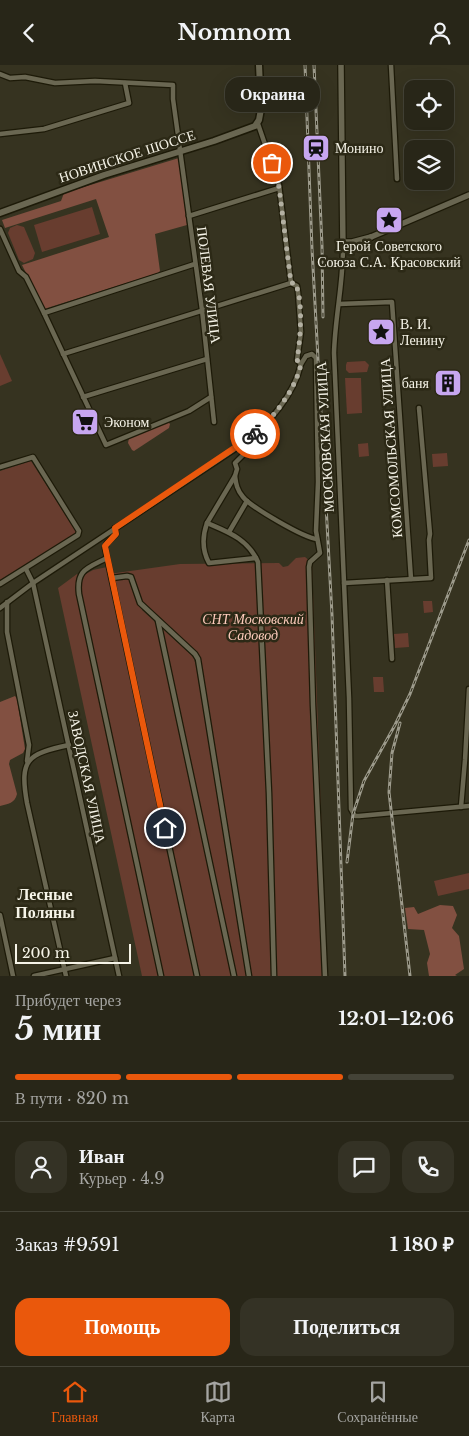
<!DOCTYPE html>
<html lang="ru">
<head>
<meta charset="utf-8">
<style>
  :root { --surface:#282618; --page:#343225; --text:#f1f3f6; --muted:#a5a5a2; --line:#444337; --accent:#ea580c }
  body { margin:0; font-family:"Libre Baskerville",serif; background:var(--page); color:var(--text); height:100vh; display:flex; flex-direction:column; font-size:19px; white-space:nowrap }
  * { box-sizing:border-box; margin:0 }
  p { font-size:16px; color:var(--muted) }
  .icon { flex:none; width:28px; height:28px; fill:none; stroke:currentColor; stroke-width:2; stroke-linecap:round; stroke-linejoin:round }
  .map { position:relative; height:911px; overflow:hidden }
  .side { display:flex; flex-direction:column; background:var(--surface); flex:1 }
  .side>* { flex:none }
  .tools { position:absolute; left:404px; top:15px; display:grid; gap:10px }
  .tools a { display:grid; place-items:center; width:50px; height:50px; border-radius:10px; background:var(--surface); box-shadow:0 5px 20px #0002,0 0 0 1px var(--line); font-size:25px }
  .scale { position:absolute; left:15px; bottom:12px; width:116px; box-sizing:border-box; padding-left:5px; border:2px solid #f6f4e8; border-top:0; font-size:14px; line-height:18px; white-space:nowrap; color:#f6f4e8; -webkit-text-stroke:4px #2c2916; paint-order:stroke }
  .pin { position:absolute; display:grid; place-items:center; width:42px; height:42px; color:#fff; margin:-21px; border:2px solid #fff; border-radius:50%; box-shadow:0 1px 5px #0007 }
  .courier { position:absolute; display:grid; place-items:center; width:50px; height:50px; margin:-25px; border:4px solid #ea580c; border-radius:50%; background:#fff; color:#222; box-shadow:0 1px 6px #0007 }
  .bubble { position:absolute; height:35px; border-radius:15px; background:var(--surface); box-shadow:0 5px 20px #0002,0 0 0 1px var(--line); font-size:16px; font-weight:700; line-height:35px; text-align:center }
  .head em { font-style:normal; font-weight:700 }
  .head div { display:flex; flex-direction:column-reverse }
  .head { display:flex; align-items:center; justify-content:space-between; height:85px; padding:0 15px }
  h1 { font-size:32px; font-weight:700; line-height:38px }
  .bar { display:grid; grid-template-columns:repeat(4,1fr); gap:8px 5px; align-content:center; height:60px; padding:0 15px }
  .bar i { height:6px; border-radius:4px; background:var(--line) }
  .bar .selected { background:var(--accent) }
  .bar p { grid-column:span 4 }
  .line { display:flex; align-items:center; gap:12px; padding:0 15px; border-top:1px solid var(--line) }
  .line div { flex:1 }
  .round { display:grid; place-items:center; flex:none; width:52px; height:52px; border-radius:15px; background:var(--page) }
  .action { display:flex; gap:10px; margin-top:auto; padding:10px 15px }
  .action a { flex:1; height:58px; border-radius:15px; background:var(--accent); color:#fff; font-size:20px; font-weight:700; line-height:58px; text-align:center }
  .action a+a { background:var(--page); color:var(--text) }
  header { display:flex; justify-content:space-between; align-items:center; height:65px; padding:0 15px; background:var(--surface); font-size:22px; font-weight:700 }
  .tab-bar { display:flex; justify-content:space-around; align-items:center; height:70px; border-top:1px solid var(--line); background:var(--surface); font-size:14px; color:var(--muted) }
  .tab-bar a { display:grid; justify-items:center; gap:2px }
  .tab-bar .selected { color:var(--accent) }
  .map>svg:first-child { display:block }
  .green { fill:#683d2f }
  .forest { fill:#825041 }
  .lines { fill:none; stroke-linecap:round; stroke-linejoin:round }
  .minor-casing { stroke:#1d1a08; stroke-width:7 }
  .tertiary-casing { stroke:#1d1a08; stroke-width:8 }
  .secondary-casing { stroke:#1d1a08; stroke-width:9 }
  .minor { stroke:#6a6752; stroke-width:4.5 }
  .tertiary { stroke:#6a6752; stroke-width:5.5 }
  .secondary { stroke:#6a6752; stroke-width:6 }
  .rail-casing { stroke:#9d9b8c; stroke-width:3 }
  .rail { stroke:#2c2916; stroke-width:1; stroke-dasharray:4; stroke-linecap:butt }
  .done { stroke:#b3b0a2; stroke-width:5; stroke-dasharray:0 9 }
  .route { stroke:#ea580c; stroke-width:6 }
  .labels { text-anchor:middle; stroke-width:5; stroke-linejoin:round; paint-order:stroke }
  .poi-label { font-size:14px; fill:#f6f4e8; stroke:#2c2916; text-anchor:start }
  .street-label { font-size:14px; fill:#f6f4e8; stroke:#2c2916 }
  .park-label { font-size:14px; font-style:italic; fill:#feccbc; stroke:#2c2916 }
  .quarter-label { font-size:16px; font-weight:bold; fill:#f6f4e8; stroke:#2c2916 }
</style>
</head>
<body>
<header><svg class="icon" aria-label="back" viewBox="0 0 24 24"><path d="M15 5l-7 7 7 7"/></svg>Nomnom<svg class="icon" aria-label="person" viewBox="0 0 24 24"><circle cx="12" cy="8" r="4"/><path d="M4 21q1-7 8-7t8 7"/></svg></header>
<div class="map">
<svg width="469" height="911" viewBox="0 0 469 911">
  <rect width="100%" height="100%" fill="#363320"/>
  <g class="green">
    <polygon points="92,142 100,169 42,187 34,160"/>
    <polygon points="17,160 24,162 35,188 33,194 24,198 19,195 8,168 10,163"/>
    <polygon points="0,289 12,316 0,321"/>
    <polygon points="365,296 369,300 367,307 349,308 346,305 346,300 347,297"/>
    <polygon points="345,313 361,313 362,348 347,349"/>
    <polygon points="368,378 369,391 359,392 358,379"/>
    <polygon points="447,388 448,401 433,402 432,389"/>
    <polygon points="31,396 77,468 0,515 0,406"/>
    <polygon points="305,492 312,498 327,911 251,911 199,593 143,538 142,545 191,590 194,594 196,601 247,911 142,911 58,523 77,509 82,511 93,505 107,502 109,509 180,499 279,498 283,502 288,501 296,493"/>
    <polygon points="423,536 432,536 433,547 424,548"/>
    <polygon points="408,568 409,582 395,583 394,569"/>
    <polygon points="373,612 383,612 384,627 374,627"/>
    <polygon points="469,808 469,824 438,831 434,816"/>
  </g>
  <g class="forest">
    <polygon points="179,93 187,160 155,169 160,206 158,208 44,244 22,200 109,172 96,134 5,163 2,155 61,136 64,128"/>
    <polygon points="168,357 170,359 169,363 134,386 132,385 128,378 129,373"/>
    <path d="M15,631L17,634L25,684L23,688L10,695L9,699L17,729C15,738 8,739 0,741V637Z"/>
    <polygon points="440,840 453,841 457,850 452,863 459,871 464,904 455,910 457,911 429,911 427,898 430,889 424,865 408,864 405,843 414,842 418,849"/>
  </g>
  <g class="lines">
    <g class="minor-casing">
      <g id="minor">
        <polyline points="391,0 397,114"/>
        <polyline points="0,9 10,13 25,12 55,18 95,16 173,20 173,34 202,245 214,357"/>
        <polyline points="258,59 279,120 291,218"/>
        <polyline points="0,69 44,64 129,38 125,18"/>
        <polyline points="189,151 279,123"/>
        <polyline points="0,164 19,206 26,212 44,248 106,380 189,346 211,332"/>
        <path d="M343,184C343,220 335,252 334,288L349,633L351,744L355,751H359L469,741"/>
        <polyline points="339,239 392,237 411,514"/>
        <polyline points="44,248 195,199"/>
        <polyline points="63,289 291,218"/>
        <polyline points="301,299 306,291 312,289 316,293 318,417 316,466 320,488 310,497 309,502 313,640 325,911"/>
        <polyline points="83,332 207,294"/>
        <path d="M252,373L245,388L235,398L237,404L235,411L207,458C202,472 202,485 209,498L256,493"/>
        <polyline points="0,402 33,392 79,466 78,470 0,519"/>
        <path d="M235,411C236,419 237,425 243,432C251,442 304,473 317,474"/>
        <path d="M207,458C228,467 248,474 258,497L269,728L274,911"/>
        <polyline points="115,463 116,469 107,478 105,483 197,911"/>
        <polyline points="229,467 247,436"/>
        <path d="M107,493C88,503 76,504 79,529L161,911"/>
        <polyline points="26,504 33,518 119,911"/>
        <polyline points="112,513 127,511 131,512 140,538 195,589 198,594 249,911"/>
        <polyline points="387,515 392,594"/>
        <polyline points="344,518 431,513 429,475 430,469 419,343"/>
        <polyline points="7,537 7,567 29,680 27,696"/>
        <path d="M0,543L33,518L244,378C269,359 294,330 301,299L297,295L301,267L298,227L297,221L291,218"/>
        <polyline points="158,556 234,911"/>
        <polyline points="461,742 465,695 469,624"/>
        <polyline points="0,850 13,911"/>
        <polyline points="34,911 115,893"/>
        <path d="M66,911L27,738C19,693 28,689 69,680"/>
      </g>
    </g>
    <g class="tertiary-casing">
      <g id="tertiary">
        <path d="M341,0L343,184C354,184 362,179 371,172"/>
        <polyline points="342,177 352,177 371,172 469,130"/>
      </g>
    </g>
    <g class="secondary-casing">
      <polyline id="secondary" points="0,148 104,110 214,76 255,61 259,55 261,44 259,0"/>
    </g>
    <use href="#minor" class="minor"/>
    <use href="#tertiary" class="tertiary"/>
    <use href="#secondary" class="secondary"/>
    <g class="rail-casing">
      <g id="rail">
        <polyline points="305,0 312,184 332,550 345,911"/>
        <polyline points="314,0 322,181 323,252"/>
        <polyline points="400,658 392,688 389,727 410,911"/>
        <polyline points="347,797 353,749 364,716 395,660 410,629 469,475"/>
      </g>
    </g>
    <use href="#rail" class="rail"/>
  </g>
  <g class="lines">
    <path class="done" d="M255,369C274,351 295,326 301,299L297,295C300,276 304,235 295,218H291L279,122L272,98"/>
    <polyline class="route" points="165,763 105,481 116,469 115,463 255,369"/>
  </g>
  <defs>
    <g id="station-square" transform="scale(1.4375)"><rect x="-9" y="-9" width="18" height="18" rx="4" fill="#c7a6f0" stroke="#2c2916"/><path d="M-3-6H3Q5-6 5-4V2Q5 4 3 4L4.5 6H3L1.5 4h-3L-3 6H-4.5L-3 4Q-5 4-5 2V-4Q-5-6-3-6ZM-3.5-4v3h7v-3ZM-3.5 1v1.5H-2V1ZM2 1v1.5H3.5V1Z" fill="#111"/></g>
    <g id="sight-square" transform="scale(1.4375)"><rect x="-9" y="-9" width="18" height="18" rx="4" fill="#c7a6f0" stroke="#2c2916"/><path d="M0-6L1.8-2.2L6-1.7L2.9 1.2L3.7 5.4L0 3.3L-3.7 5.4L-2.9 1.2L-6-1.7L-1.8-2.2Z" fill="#111"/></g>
    <g id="building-square" transform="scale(1.4375)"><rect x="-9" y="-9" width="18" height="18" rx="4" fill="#c7a6f0" stroke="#2c2916"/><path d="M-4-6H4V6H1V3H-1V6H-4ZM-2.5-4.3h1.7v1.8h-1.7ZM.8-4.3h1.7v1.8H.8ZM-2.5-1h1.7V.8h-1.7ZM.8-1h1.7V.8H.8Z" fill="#111"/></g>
    <g id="supermarket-square" transform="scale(1.4375)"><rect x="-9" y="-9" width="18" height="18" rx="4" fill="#c7a6f0" stroke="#2c2916"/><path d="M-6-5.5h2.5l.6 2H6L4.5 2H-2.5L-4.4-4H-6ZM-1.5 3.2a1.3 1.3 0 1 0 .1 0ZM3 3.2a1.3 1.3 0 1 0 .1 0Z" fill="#111"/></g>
  </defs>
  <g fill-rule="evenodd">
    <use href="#station-square" x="316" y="83"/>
    <use href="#sight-square" x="389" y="155"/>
    <use href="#sight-square" x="381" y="267"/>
    <use href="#building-square" x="448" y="318"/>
    <use href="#supermarket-square" x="85" y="357"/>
  </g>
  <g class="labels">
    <g class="poi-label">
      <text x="335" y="88">Монино</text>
      <text x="389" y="186" text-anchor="middle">Герой Советского<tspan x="389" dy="16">Союза С.А. Красовский</tspan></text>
      <text x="400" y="264">В. И.<tspan x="400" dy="16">Ленину</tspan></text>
      <text x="429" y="323" text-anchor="end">баня</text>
      <text x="104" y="362">Эконом</text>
    </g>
    <g class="street-label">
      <text transform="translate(127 91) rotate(-18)" y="5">НОВИНСКОЕ ШОССЕ</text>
      <text transform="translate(209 220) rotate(83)" y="5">ПОЛЕВАЯ УЛИЦА</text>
      <text transform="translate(325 372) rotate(-93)" y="5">МОСКОВСКАЯ УЛИЦА</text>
      <text transform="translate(391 383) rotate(-94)" y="5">КОМСОМОЛЬСКАЯ УЛИЦА</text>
      <text transform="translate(87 712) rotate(78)" y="5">ЗАВОДСКАЯ УЛИЦА</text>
    </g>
    <g class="park-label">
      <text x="253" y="559">СНТ Московский<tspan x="253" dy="16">Садовод</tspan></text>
    </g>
    <g class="quarter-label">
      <text x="45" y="835">Лесные<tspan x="45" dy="18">Поляны</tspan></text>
    </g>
  </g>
</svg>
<div class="tools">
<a><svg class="icon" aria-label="locate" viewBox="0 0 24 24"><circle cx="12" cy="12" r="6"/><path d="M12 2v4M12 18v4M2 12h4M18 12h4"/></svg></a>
<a><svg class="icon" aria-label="layers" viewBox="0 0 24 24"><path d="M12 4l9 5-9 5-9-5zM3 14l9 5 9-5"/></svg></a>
</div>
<div class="scale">200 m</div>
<div class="pin" style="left:272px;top:98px;background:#ea580c"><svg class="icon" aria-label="bag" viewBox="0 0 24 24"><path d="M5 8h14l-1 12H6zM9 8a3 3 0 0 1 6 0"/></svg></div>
<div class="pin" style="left:165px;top:763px;background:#1f2937"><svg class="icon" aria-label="home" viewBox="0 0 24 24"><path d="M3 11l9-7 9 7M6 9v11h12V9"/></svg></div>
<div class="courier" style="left:255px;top:369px"><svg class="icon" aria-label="bike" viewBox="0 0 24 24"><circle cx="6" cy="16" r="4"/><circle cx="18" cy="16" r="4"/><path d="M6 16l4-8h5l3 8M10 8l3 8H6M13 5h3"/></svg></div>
<div class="bubble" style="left:225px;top:12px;width:95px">Окраина</div>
</div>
<section class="side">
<div class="head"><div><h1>5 мин</h1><p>Прибудет через</p></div><em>12:01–12:06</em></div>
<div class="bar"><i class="selected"></i><i class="selected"></i><i class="selected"></i><i></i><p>В пути · 820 m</p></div>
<div class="line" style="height:90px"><a class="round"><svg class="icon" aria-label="person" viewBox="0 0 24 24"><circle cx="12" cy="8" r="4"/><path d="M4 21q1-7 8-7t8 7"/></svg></a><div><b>Иван</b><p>Курьер · 4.9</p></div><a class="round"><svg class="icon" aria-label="chat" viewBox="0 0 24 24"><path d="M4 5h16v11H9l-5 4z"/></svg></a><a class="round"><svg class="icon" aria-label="phone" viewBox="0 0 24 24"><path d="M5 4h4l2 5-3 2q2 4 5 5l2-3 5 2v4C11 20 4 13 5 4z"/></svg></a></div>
<div class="line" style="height:65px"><div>Заказ #9591</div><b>1 180 ₽</b></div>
<div class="action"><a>Помощь</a><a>Поделиться</a></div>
</section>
<nav class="tab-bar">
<a class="selected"><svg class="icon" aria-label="home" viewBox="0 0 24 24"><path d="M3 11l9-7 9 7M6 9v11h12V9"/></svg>Главная</a>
<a><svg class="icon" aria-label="map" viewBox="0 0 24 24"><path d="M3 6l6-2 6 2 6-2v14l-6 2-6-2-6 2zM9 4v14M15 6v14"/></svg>Карта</a>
<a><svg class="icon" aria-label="saved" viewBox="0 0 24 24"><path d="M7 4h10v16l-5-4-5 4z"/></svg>Сохранённые</a>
</nav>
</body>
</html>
